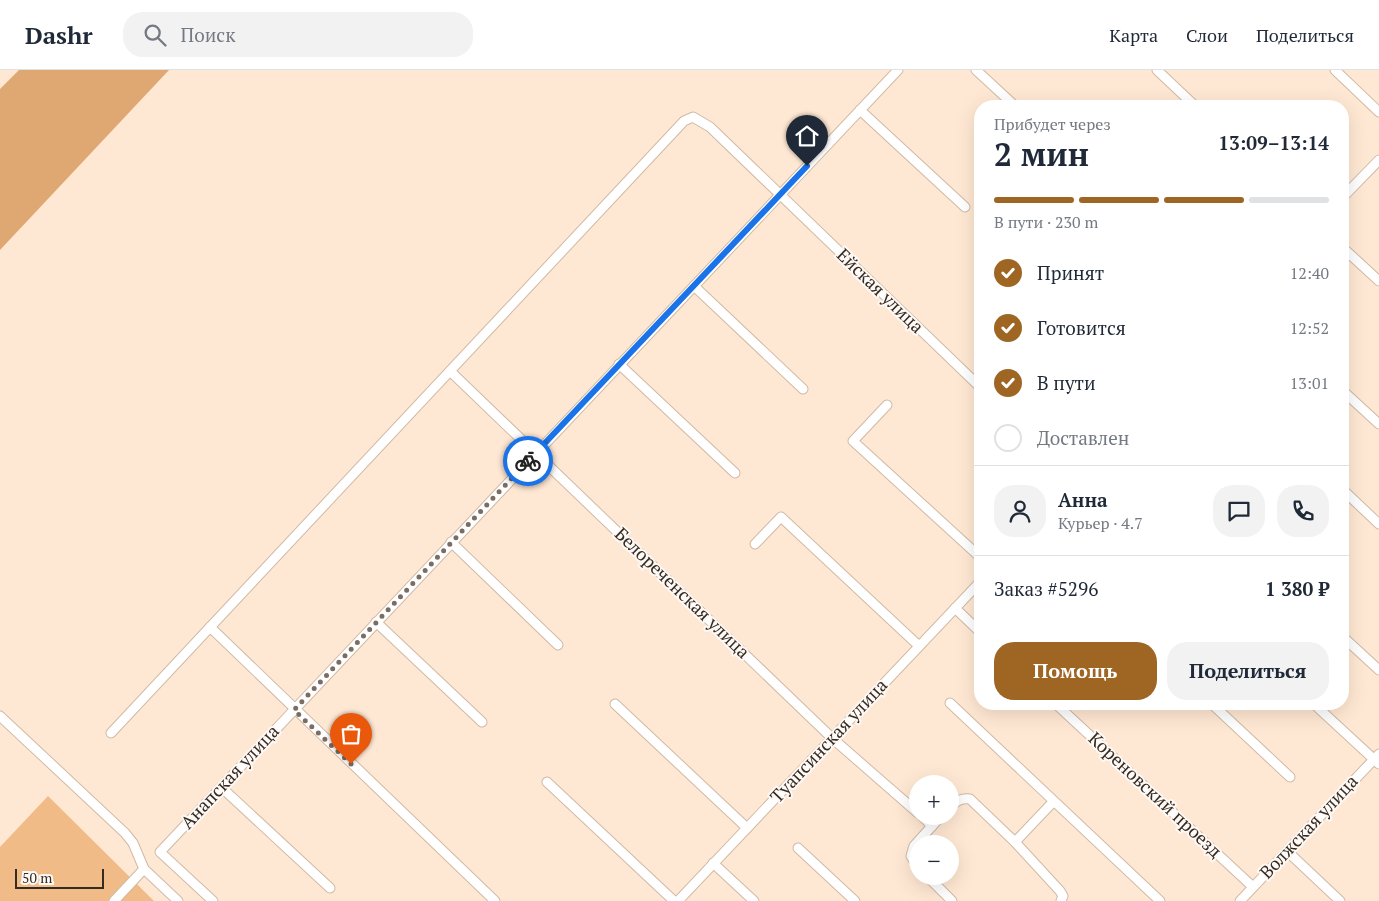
<!DOCTYPE html>
<html lang="ru">
<head>
<meta charset="utf-8">
<style>
  :root { --surface:#fff; --page:#f2f2f3; --text:#1f2937; --muted:#747a83; --line:#e0e1e3; --accent:#9e6523 }
  body { margin:0; font-family:"PT Serif",serif; background:var(--page); color:var(--text); height:100vh; display:flex; flex-direction:column; font-size:19px; white-space:nowrap }
  * { box-sizing:border-box; margin:0 }
  p { font-size:16px; color:var(--muted) }
  .icon { flex:none; width:28px; height:28px; fill:none; stroke:currentColor; stroke-width:2; stroke-linecap:round; stroke-linejoin:round }
  .map { position:relative; flex:1; overflow:hidden }
  .panel { position:absolute; left:974px; top:30px; width:375px; height:610px; display:flex; flex-direction:column; background:var(--surface); border-radius:20px; box-shadow:0 5px 20px #0002 }
  .panel>* { flex:none }
  .tools { position:absolute; left:909px; top:705px; display:grid; gap:10px }
  .tools a { display:grid; place-items:center; width:50px; height:50px; border-radius:50%; background:var(--surface); box-shadow:0 5px 20px #0002; font-size:25px }
  .scale { position:absolute; left:15px; bottom:12px; width:89px; box-sizing:border-box; padding-left:5px; border:2px solid #342b23; border-top:0; font-size:14px; line-height:18px; white-space:nowrap; color:#342b23; -webkit-text-stroke:4px #fef9f5; paint-order:stroke }
  .pin { position:absolute; display:grid; place-items:center; width:42px; height:42px; color:#fff; margin:-51px -21px; border-radius:50% 50% 50% 0; rotate:-45deg; box-shadow:0 0 5px #0007 }
  .pin .icon { rotate:45deg }
  .courier { position:absolute; display:grid; place-items:center; width:50px; height:50px; margin:-25px; border:4px solid #1a73e8; border-radius:50%; background:#fff; color:#222; box-shadow:0 1px 6px #0007 }
  .overview em { font-style:normal; font-weight:700 }
  .overview div { display:flex; flex-direction:column-reverse }
  .overview { display:flex; align-items:center; justify-content:space-between; height:85px; padding:0 20px }
  h1 { font-size:32px; font-weight:700; line-height:38px }
  .bar { display:grid; grid-template-columns:repeat(4,1fr); gap:8px 5px; align-content:center; height:60px; padding:0 20px }
  .bar i { height:6px; border-radius:4px; background:var(--line) }
  .bar .selected { background:var(--accent) }
  .bar p { grid-column:span 4 }
  .line { display:flex; align-items:center; gap:12px; padding:0 20px; border-top:1px solid var(--line) }
  .line div { flex:1 }
  .round { display:grid; place-items:center; flex:none; width:52px; height:52px; border-radius:20px; background:var(--page) }
  ol { padding:0 20px; list-style:none }
  li { display:flex; align-items:center; gap:15px; height:55px }
  li p { margin-inline-start:auto }
  li .icon { padding:5px; border-radius:50%; background:var(--accent); color:#fff; stroke-width:4 }
  li:last-child { color:var(--muted) }
  li i { width:28px; height:28px; border:2px solid var(--line); border-radius:50% }
  .cta { display:flex; gap:10px; margin-top:auto; padding:10px 20px }
  .cta a { flex:1; height:58px; border-radius:20px; background:var(--accent); color:#fff; font-size:20px; font-weight:700; line-height:58px; text-align:center }
  .cta a+a { background:var(--page); color:var(--text) }
  header { display:flex; align-items:center; gap:30px; box-sizing:border-box; height:70px; padding:0 25px; background:var(--surface); border-bottom:1px solid var(--line) }
  header strong { font-size:24px }
  nav { display:flex; gap:28px; margin-inline-start:auto; font-size:18px }
  .search { width:350px; height:45px; background:var(--page); display:flex; align-items:center; gap:12px; box-sizing:border-box; padding:0 18px; border-radius:20px; color:var(--muted); font-size:19px }
  .map>svg:first-child { display:block }
  .green { fill:#f1bb87 }
  .forest { fill:#dfa873 }
  .lines { fill:none; stroke-linecap:round; stroke-linejoin:round }
  .minor-casing { stroke:#d0baa5; stroke-width:11 }
  .minor { stroke:#fff; stroke-width:9 }
  .done { stroke:#7b6d61; stroke-width:5; stroke-dasharray:0 9 }
  .route { stroke:#1a73e8; stroke-width:6 }
  .labels { text-anchor:middle; stroke-width:4; stroke-linejoin:round; paint-order:stroke }
  .street-label { font-size:18px; fill:#342b23; stroke:#fef9f5 }
</style>
</head>
<body>
<header>
<strong>Dashr</strong>
<div class="search"><svg class="icon" aria-label="search" viewBox="0 0 24 24"><circle cx="10" cy="10" r="6"/><path d="M15 15l6 6"/></svg>Поиск</div>
<nav><a>Карта</a><a>Слои</a><a>Поделиться</a></nav>
</header>
<div class="map">
<svg width="1379" height="831" viewBox="0 0 1379 831">
  <rect width="100%" height="100%" fill="#ffe8d3"/>
  <polygon class="green" points="48,726 154,831 0,831 0,777"/>
  <polygon class="forest" points="19,0 169,0 0,180 0,19"/>
  <g class="lines">
    <g class="minor-casing">
      <g id="minor">
        <polyline points="976,0 1015,36"/>
        <polyline points="1157,0 1195,36"/>
        <polyline points="1335,0 1379,42"/>
        <polyline points="860,40 965,137"/>
        <polyline points="1342,128 1379,90"/>
        <polyline points="1342,177 1379,211"/>
        <polyline points="694,216 803,319"/>
        <polyline points="619,294 735,403"/>
        <polyline points="450,301 832,668 918,743"/>
        <polyline points="1342,320 1379,354"/>
        <polyline points="887,335 853,371 980,487"/>
        <polyline points="1342,419 1379,454"/>
        <polyline points="451,472 558,575"/>
        <polyline points="755,474 781,447 919,576"/>
        <polyline points="955,538 980,562"/>
        <polyline points="376,552 482,652"/>
        <polyline points="210,557 495,831"/>
        <polyline points="1342,566 1379,600"/>
        <polyline points="950,633 1160,831"/>
        <polyline points="615,634 747,758"/>
        <polyline points="1056,634 1253,817"/>
        <polyline points="1212,634 1290,707"/>
        <polyline points="1314,634 1379,694"/>
        <polyline points="0,646 125,763 133,773 144,799 178,831"/>
        <polyline points="111,663 684,51 693,47 710,57 980,317"/>
        <polyline points="547,712 674,831"/>
        <polyline points="221,717 330,818"/>
        <path d="M950,737C956,731 961,728 970,729L1015,772L1060,821L1063,826L1061,831"/>
        <polyline points="922,746 932,756"/>
        <polyline points="1015,772 1053,732"/>
        <polyline points="798,778 855,831"/>
        <polyline points="1287,781 1340,831"/>
        <polyline points="713,793 754,831"/>
        <polyline points="918,797 911,786 914,776 941,746"/>
        <polyline points="927,806 952,831"/>
        <polyline points="114,831 144,799"/>
        <polyline points="213,831 160,782 898,0"/>
        <polyline points="678,831 980,512"/>
        <polyline points="1240,831 1379,684"/>
      </g>
    </g>
    <use href="#minor" class="minor"/>
  </g>
  <g class="lines">
    <polyline class="done" points="351,694 294,640 528,391"/>
    <polyline class="route" points="528,391 807,96"/>
  </g>
  <g class="labels">
    <g class="street-label">
      <text transform="translate(880 221) rotate(44)" y="6">Ейская улица</text>
      <text transform="translate(682 523) rotate(44)" y="6">Белореченская улица</text>
      <text transform="translate(829 671) rotate(-47)" y="6">Туапсинская улица</text>
      <text transform="translate(230 707) rotate(-47)" y="6">Анапская улица</text>
      <text transform="translate(1155 725) rotate(43)" y="6">Кореновский проезд</text>
      <text transform="translate(1309 757) rotate(-47)" y="6">Волжская улица</text>
    </g>
  </g>
</svg>
<div class="tools">
<a>+</a>
<a>−</a>
</div>
<div class="scale">50 m</div>
<div class="pin" style="left:351px;top:694px;background:#ea580c"><svg class="icon" aria-label="bag" viewBox="0 0 24 24"><path d="M5 8h14l-1 12H6zM9 8a3 3 0 0 1 6 0"/></svg></div>
<div class="pin" style="left:807px;top:96px;background:#1f2937"><svg class="icon" aria-label="home" viewBox="0 0 24 24"><path d="M3 11l9-7 9 7M6 9v11h12V9"/></svg></div>
<div class="courier" style="left:528px;top:391px"><svg class="icon" aria-label="bike" viewBox="0 0 24 24"><circle cx="6" cy="16" r="4"/><circle cx="18" cy="16" r="4"/><path d="M6 16l4-8h5l3 8M10 8l3 8H6M13 5h3"/></svg></div>
<section class="panel">
<div class="overview"><div><h1>2 мин</h1><p>Прибудет через</p></div><em>13:09–13:14</em></div>
<div class="bar"><i class="selected"></i><i class="selected"></i><i class="selected"></i><i></i><p>В пути · 230 m</p></div>
<ol>
<li><svg class="icon" aria-label="check" viewBox="0 0 24 24"><path d="M5 12l5 5 9-10"/></svg>Принят<p>12:40</p></li>
<li><svg class="icon" aria-label="check" viewBox="0 0 24 24"><path d="M5 12l5 5 9-10"/></svg>Готовится<p>12:52</p></li>
<li><svg class="icon" aria-label="check" viewBox="0 0 24 24"><path d="M5 12l5 5 9-10"/></svg>В пути<p>13:01</p></li>
<li><i></i>Доставлен</li>
</ol>
<div class="line" style="height:90px"><a class="round"><svg class="icon" aria-label="person" viewBox="0 0 24 24"><circle cx="12" cy="8" r="4"/><path d="M4 21q1-7 8-7t8 7"/></svg></a><div><b>Анна</b><p>Курьер · 4.7</p></div><a class="round"><svg class="icon" aria-label="chat" viewBox="0 0 24 24"><path d="M4 5h16v11H9l-5 4z"/></svg></a><a class="round"><svg class="icon" aria-label="phone" viewBox="0 0 24 24"><path d="M5 4h4l2 5-3 2q2 4 5 5l2-3 5 2v4C11 20 4 13 5 4z"/></svg></a></div>
<div class="line" style="height:65px"><div>Заказ #5296</div><b>1 380 ₽</b></div>
<div class="cta"><a>Помощь</a><a>Поделиться</a></div>
</section>
</div>
</body>
</html>
